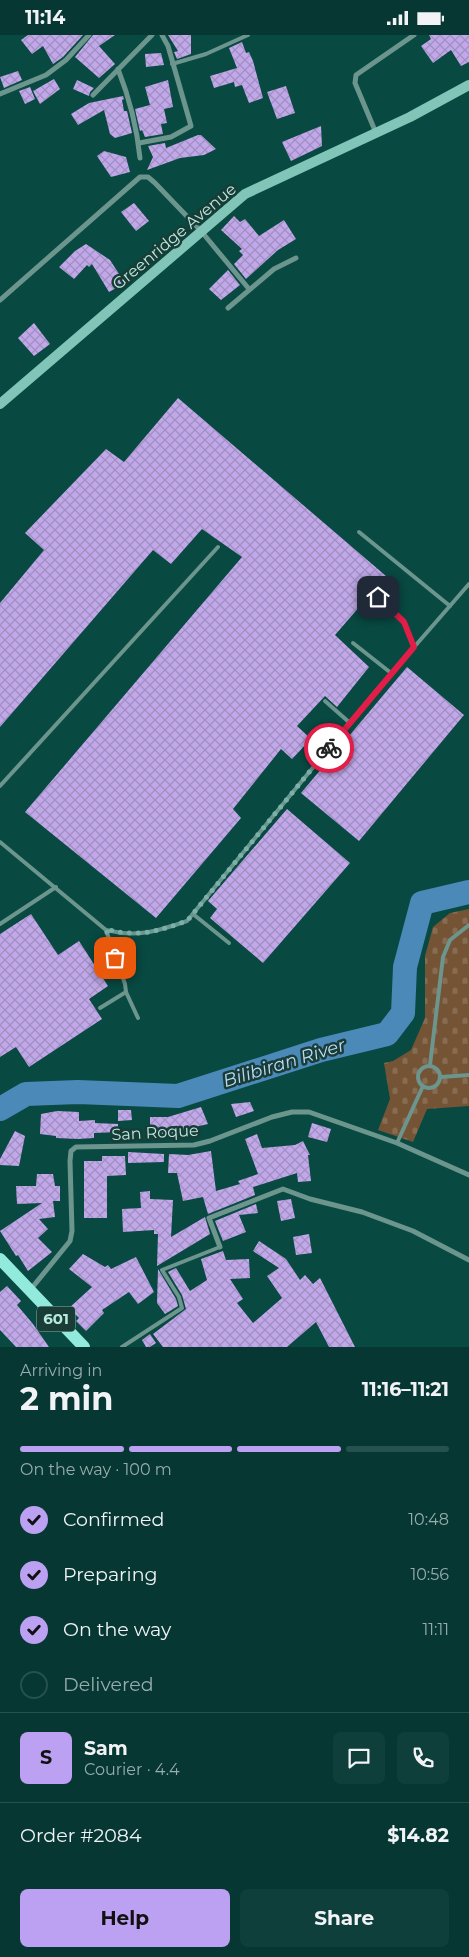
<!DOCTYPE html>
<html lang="en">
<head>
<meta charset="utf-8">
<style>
  :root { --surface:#063732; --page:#0f3f3a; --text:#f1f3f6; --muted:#98acac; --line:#27514d; --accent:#bca0f2 }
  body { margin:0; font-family:Montserrat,sans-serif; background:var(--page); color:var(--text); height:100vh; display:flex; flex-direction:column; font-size:19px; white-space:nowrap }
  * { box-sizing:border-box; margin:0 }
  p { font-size:16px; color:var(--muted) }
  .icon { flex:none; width:28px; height:28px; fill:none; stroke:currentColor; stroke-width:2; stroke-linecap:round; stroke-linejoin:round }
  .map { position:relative; height:1312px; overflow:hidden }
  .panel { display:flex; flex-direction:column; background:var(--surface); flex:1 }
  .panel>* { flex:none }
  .pin { position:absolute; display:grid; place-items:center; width:42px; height:42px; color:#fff; margin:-21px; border-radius:10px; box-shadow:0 2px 8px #0006 }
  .courier { position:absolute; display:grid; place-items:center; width:50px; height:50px; margin:-25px; border:4px solid #e11d48; border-radius:50%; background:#fff; color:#222; box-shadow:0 1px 6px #0007 }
  .headline em { font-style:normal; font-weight:700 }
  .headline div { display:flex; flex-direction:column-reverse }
  .headline { display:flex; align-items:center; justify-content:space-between; height:85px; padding:0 20px }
  h1 { font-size:32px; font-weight:700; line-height:38px }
  .bar { display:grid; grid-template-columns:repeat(4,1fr); gap:8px 5px; align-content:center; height:60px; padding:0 20px }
  .bar i { height:6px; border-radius:4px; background:var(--line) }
  .bar .on { background:var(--accent) }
  .bar p { grid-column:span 4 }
  .line { display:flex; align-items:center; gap:12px; padding:0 20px; border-top:1px solid var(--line) }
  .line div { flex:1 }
  .round { display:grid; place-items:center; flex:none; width:52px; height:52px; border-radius:8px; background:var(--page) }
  ol { padding:0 20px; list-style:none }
  li { display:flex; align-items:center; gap:15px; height:55px }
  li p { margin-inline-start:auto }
  li .icon { padding:5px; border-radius:50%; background:var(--accent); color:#111; stroke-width:4 }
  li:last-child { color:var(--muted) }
  li i { width:28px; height:28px; border:2px solid var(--line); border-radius:50% }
  .cta { display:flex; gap:10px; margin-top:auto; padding:10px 20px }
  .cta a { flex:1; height:58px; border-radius:8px; background:var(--accent); color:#111; font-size:20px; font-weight:700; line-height:58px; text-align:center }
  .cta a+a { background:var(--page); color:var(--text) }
  .status { display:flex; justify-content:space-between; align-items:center; height:35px; padding:0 25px; background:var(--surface); direction:ltr }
  .status svg { height:14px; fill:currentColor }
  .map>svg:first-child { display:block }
  .cemetery { fill:url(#cemetery-stones) }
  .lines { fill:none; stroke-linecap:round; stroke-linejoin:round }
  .river { stroke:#4a89b8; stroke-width:24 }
  .building { fill:url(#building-cross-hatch) }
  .lane { stroke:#6b958d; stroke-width:4 }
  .street { stroke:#6b958d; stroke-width:5 }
  .secondary { stroke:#81c5b9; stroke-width:10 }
  .primary { stroke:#91eadb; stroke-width:12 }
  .done { stroke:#7ab1a9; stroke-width:5; stroke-dasharray:0 9 }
  .route { stroke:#e11d48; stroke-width:6 }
  .labels { text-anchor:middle; stroke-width:5; stroke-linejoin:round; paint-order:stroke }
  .shield { fill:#193c36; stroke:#88b5ad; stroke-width:1 }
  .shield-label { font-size:15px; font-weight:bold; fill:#b8e9e0 }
  .street-label { font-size:16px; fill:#b8e9e0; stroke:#193c36 }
  .water-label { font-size:18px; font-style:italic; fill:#badbf6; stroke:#193c36 }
</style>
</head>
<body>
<div class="status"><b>11:14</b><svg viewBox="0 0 49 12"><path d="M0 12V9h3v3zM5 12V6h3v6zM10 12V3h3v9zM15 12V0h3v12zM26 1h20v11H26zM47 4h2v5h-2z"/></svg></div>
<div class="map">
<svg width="469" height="1312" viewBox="0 0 469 1312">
  <defs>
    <pattern id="cemetery-stones" width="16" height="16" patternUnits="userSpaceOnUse" patternTransform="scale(1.25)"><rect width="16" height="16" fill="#755335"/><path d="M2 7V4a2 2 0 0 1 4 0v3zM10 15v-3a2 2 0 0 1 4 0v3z" fill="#876c52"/></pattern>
    <pattern id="building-cross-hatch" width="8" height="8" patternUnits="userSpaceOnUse" patternTransform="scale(1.25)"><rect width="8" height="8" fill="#c2a8ea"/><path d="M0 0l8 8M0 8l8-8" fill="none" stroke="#9f90c0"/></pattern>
  </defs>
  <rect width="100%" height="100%" fill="#084942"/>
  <polygon class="cemetery" points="469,874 469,1071 427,1074 413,1107 378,1095 390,1064 384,1028 393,1026 411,1015 425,983 425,921 433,892 450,878"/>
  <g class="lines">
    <polyline class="river" points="0,1074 26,1059 78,1057 178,1061 321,1015 387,999 403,978 405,932 422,868 469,857"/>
  </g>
  <g class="building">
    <polygon points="28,0 83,0 63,22 53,29 43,11 32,19 21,5"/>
    <polygon points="93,0 115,0 99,11 115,29 99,43 75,22"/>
    <polygon points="168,0 191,0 191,19 177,24 174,17 178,16"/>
    <polygon points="429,0 469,0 469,27 461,31 451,15 433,28 421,11 431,4"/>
    <polygon points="242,7 246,18 249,17 253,26 263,63 249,68 242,50 235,52 234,47 214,53 210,41 237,33 229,13"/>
    <polygon points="161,18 164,30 146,32 145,19"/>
    <polygon points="18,36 22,45 4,53 0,42"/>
    <polygon points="54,44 60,54 40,69 33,56"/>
    <polygon points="77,45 94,53 90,57 89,61 73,54"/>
    <polygon points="168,45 173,72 164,74 167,88 161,89 163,99 145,102 142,95 140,96 135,74 150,70 145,52"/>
    <polygon points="286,51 295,78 277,84 267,57"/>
    <polygon points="30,52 35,64 25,69 19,56"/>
    <polygon points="123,61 124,64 122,65 124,76 127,76 132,98 115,103 110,99 104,75 78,90 71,79 89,68"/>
    <polygon points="321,91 322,111 291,126 282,107"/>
    <polygon points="198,100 201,100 216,114 204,120 180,123 147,135 153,122 148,111 165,108 166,113"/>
    <polygon points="104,116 126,122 130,137 111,142 97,121"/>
    <polygon points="134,168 149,186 136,196 121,177"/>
    <polygon points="234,181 240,187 245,184 259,201 284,185 296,204 278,215 246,244 234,229 243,220 239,216 242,214 221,195"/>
    <polygon points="86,209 110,225 125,248 109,257 92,229 89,232 87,230 74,244 59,232 75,216"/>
    <polygon points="228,235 240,250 221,265 209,254"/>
    <polygon points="34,288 50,309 34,321 18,303"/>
    <polygon points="178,363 386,541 335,600 369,632 337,672 325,661 297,691 311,704 292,724 281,714 233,774 241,783 156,883 25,777 242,522 202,494 171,529 153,515 0,692 0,568 44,515 25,498 106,414 124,427"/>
    <polygon points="407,632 464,680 359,806 301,758"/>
    <polygon points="287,774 350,828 263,928 210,883 217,874 208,866"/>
    <polygon points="31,879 58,920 79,906 108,951 89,964 102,984 29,1032 16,1012 0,1022 0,899"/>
    <polygon points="250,1067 254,1076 236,1082 231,1069"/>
    <polygon points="201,1072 208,1089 173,1097 174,1101 162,1102 161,1094 150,1094 150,1082 168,1082"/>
    <polygon points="118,1075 131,1075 132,1085 118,1086"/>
    <polygon points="57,1076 79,1077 79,1086 95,1085 95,1088 118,1089 118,1097 94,1098 94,1103 78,1104 56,1103 56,1101 40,1099 41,1079"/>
    <polygon points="312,1088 331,1094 327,1107 308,1102"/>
    <polygon points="15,1096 25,1101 19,1131 0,1130 0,1124"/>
    <polygon points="257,1099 262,1113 295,1110 303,1106 310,1120 308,1120 311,1146 298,1147 297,1138 253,1152 255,1160 208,1179 203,1162 183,1166 177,1138 168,1138 169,1119 188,1120 211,1116 216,1156 240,1149 238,1146 258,1139 245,1104"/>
    <polygon points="128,1117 164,1119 164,1127 128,1128"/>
    <polygon points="102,1121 125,1121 126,1140 107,1141 107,1183 84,1183 84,1126 102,1126"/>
    <polygon points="37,1139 53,1139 55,1151 60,1151 60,1166 53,1166 55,1182 39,1184 48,1194 38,1203 52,1217 28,1236 18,1220 16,1221 0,1196 42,1168 17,1169 16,1151 36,1151"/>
    <polygon points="150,1156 150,1164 173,1165 171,1202 205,1182 210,1199 157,1231 158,1199 154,1199 154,1195 123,1197 122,1174 141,1173 140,1157"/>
    <polygon points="291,1164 295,1183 281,1186 277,1166"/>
    <polygon points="256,1169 258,1178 239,1180 246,1197 223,1206 215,1186"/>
    <polygon points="309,1199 312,1218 296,1220 293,1202"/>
    <polygon points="259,1206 286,1224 300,1245 305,1240 313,1249 320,1243 355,1312 329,1312 316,1287 287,1312 163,1312 153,1299 186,1274 182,1260 168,1237 176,1233 190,1256 207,1245 201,1224 223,1216 226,1225 249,1224 250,1243 230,1244 243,1264 237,1268 253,1288 282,1263 267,1241 279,1233 253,1216"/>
    <polygon points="83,1219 105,1232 108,1230 111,1234 136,1222 154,1257 138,1269 129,1257 102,1275 104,1278 86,1296 76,1286 79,1283 69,1273 92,1252 69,1234"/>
    <polygon points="158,1234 176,1264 178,1271 165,1279 157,1268"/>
    <polygon points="7,1251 21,1266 17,1270 33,1289 49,1312 16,1312 0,1295 0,1257"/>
    <polygon points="150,1299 156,1308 150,1312 146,1312 142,1305"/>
  </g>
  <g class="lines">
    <g class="lane">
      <polyline points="172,29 206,19 248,0"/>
      <polyline points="359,497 450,571"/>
      <polyline points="378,562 404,587 414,612"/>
      <polyline points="353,608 391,638"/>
      <polyline points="325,666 350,688"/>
      <polyline points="0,751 218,512"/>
      <path d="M0,807L106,895C137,903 158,896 187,886L375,657L469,549"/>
      <polyline points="193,879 229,908"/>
      <polyline points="0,889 56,852"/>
      <polyline points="126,957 138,983"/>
      <polyline points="100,973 126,957 125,949 106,895"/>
      <polyline points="430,1030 443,922 450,905 469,890"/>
      <circle cx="429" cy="1042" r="11"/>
      <polyline points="441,1042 469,1040"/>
      <polyline points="397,1108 423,1051"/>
      <polyline points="122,1312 182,1273 179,1262 162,1235 220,1212"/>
    </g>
    <g class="street">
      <path d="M118,34C129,62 137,93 140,123"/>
      <polyline points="0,59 46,40 66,25 89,0"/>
      <polyline points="93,60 152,0"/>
      <polyline points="376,98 355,48 356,40 414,0"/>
      <polyline points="139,108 171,102 191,91 168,11 162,0"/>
      <polyline points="0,265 140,142 148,142 155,148 201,196 249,254"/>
      <polyline points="228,273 274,234 296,223"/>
      <polyline points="220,1212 209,1183 283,1154 310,1164 362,1177 413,1196 469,1225"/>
      <polyline points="31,1254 70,1206 72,1196 70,1126 71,1116 76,1112 194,1110 210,1106 272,1082 292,1077 309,1077 397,1108 469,1140"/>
    </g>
    <polyline class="secondary" points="0,369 245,159 410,82 469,50"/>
    <polyline class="primary" points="0,1224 84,1312"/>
  </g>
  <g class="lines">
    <path class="done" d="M115,923L106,894C137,903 158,896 187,886L329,713"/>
    <polyline class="route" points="329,713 414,612 404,587 378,562"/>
  </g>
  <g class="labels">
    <rect class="shield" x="37" y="1271.5" width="38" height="25" rx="4"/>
    <g class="shield-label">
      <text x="56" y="1289">601</text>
    </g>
    <g class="street-label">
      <text transform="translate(174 201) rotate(-40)" y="6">Greenridge Avenue</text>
      <text transform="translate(155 1097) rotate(-3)" y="6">San Roque</text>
    </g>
    <g class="water-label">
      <text transform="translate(284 1028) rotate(-17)" y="6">Bilibiran River</text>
    </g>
  </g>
</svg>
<div class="pin" style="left:115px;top:923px;background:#ea580c"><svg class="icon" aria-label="bag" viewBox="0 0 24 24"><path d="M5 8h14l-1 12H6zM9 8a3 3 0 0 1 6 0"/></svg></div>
<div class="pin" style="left:378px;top:562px;background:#1f2937"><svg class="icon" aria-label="home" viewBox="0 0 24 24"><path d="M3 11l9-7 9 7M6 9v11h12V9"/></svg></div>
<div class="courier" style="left:329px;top:713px"><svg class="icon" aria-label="bike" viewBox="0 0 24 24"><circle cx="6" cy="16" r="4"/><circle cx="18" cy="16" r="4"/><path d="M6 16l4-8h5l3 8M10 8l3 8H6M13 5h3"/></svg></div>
</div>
<section class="panel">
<div class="headline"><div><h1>2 min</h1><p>Arriving in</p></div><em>11:16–11:21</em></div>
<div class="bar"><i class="on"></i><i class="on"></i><i class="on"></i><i></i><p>On the way · 100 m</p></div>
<ol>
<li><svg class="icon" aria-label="check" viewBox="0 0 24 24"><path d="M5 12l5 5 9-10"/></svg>Confirmed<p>10:48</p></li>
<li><svg class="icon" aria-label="check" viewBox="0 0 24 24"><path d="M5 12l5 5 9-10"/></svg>Preparing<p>10:56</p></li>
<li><svg class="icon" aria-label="check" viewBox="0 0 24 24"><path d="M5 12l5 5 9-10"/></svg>On the way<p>11:11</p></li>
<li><i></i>Delivered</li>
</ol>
<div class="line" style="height:90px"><b class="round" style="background:var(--accent);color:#111">S</b><div><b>Sam</b><p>Courier · 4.4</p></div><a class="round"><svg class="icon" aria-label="chat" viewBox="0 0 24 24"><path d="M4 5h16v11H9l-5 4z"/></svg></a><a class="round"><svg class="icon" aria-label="phone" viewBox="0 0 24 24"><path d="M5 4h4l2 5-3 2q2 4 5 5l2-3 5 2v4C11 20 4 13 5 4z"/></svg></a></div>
<div class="line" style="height:65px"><div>Order #2084</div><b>$14.82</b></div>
<div class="cta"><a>Help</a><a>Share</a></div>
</section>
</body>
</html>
